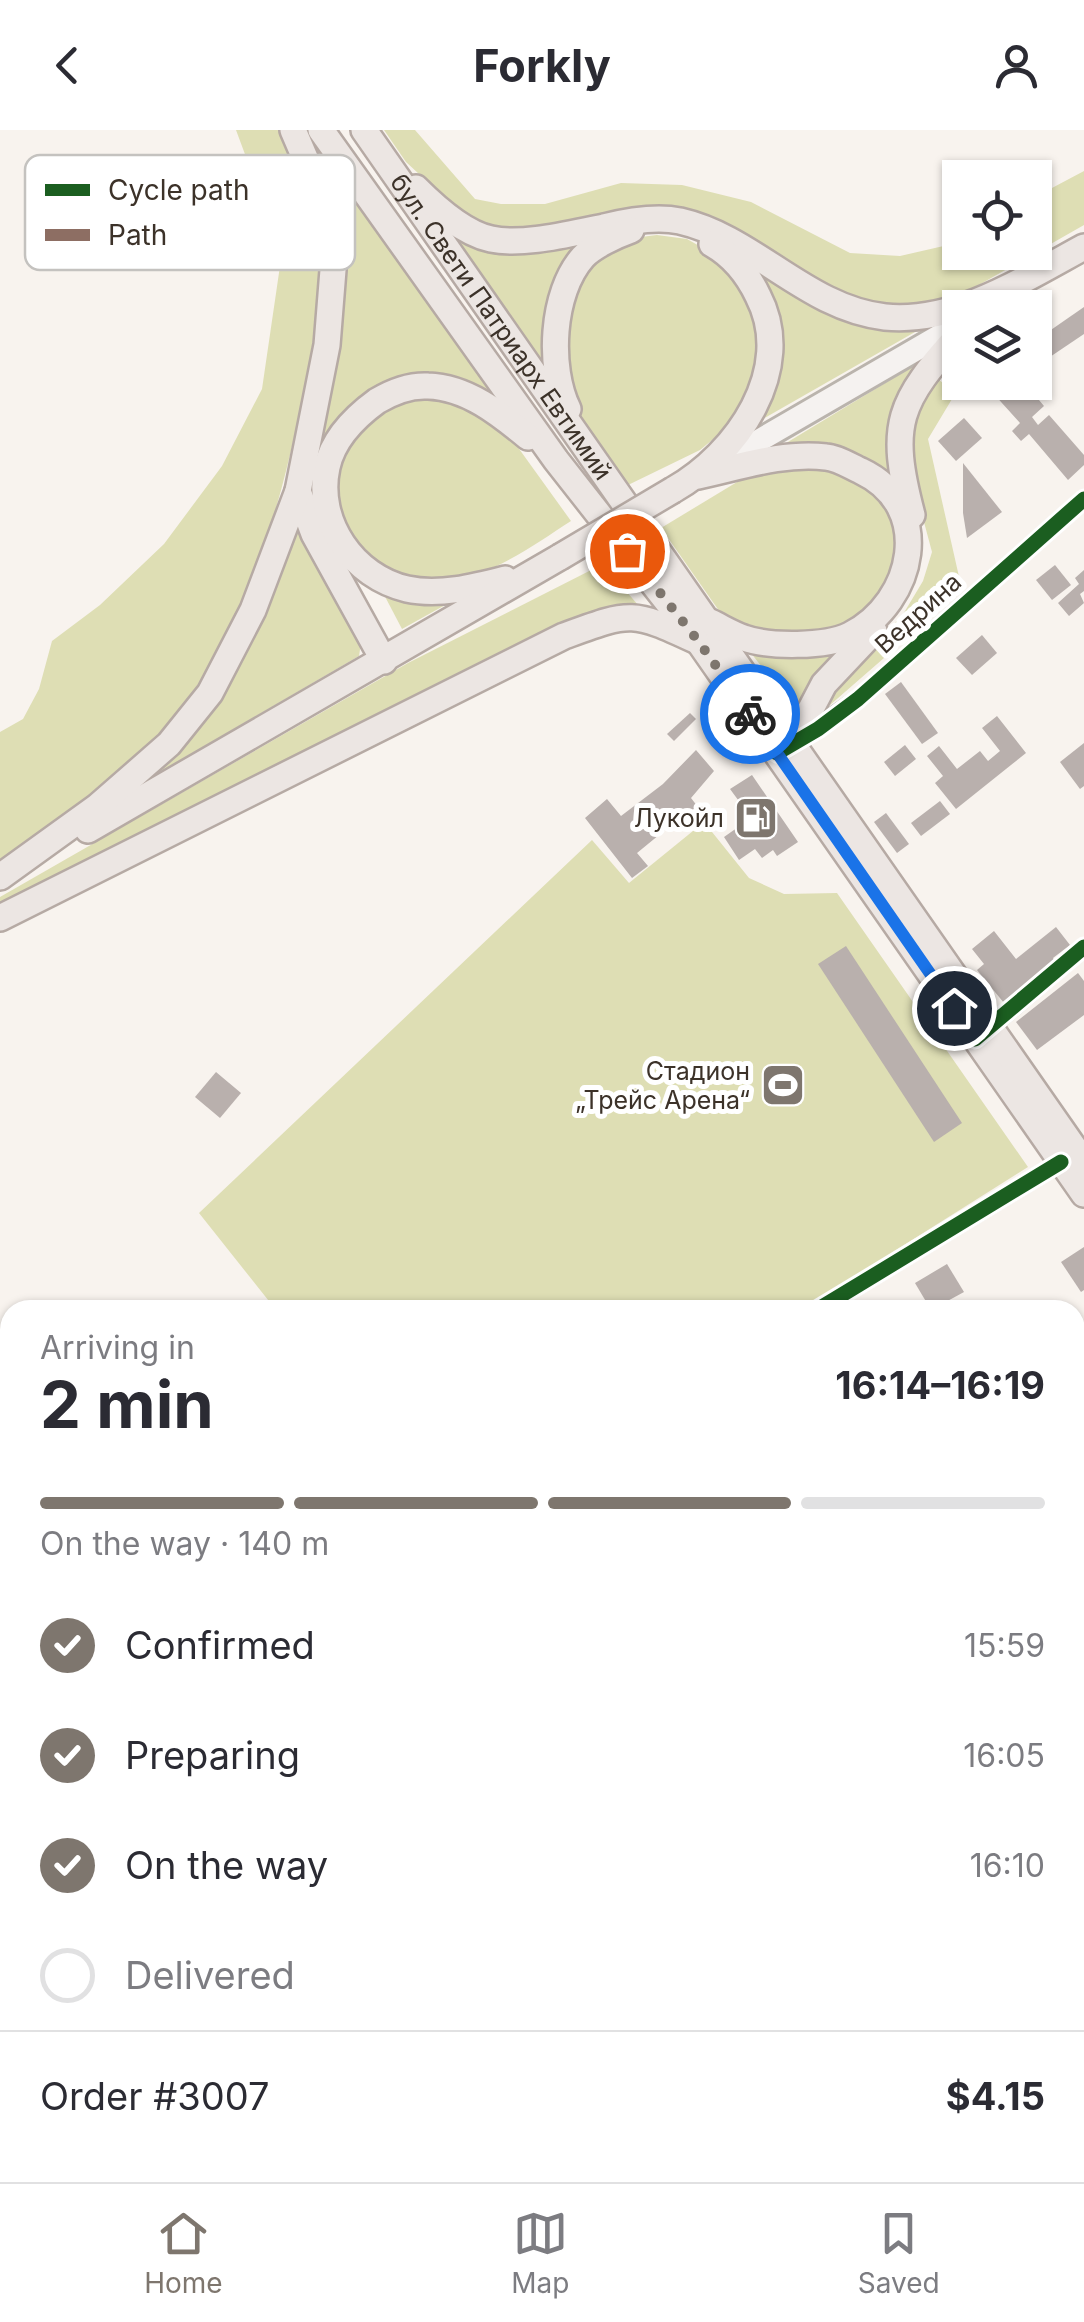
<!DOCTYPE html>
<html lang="en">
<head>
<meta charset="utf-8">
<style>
  :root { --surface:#fff; --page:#f2f2f3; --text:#2b2b33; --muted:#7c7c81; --line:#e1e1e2; --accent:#7e766e }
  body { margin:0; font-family:Inter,sans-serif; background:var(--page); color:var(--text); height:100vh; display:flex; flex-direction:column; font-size:38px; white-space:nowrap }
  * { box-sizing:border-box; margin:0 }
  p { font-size:32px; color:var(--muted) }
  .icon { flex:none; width:55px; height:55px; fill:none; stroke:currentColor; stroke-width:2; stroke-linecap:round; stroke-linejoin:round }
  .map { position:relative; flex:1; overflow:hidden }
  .side { position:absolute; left:0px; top:1170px; width:1085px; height:882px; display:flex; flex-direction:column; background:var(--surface); border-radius:30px 30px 0 0; box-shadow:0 2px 8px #0004 }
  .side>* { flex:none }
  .fabs { position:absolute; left:942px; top:30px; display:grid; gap:20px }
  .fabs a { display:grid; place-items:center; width:110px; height:110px; border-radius:0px; background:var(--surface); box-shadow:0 2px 8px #0004; font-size:50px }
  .pin { position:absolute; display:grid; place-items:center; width:85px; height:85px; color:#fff; margin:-42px; border:5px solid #fff; border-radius:50%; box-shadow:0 2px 10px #0007 }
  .courier { position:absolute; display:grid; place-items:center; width:100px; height:100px; margin:-50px; border:8px solid #1a73e8; border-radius:50%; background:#fff; color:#222; box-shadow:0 2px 12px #0007 }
  .summary em { font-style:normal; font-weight:700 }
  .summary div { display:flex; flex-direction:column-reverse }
  .summary { display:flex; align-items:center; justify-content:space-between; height:170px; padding:0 40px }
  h1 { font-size:65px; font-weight:700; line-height:75px }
  .bar { display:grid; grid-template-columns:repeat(4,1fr); gap:15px 10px; align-content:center; height:120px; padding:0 40px }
  .bar i { height:12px; border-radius:8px; background:var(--line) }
  .bar .on { background:var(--accent) }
  .bar p { grid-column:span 4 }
  .line { display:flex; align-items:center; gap:25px; padding:0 40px; border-top:2px solid var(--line) }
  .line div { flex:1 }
  ol { padding:0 40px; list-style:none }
  li { display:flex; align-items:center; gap:30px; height:110px }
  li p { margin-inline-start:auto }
  li .icon { padding:10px; border-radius:50%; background:var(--accent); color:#fff; stroke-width:4 }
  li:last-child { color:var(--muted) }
  li i { width:55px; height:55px; border:5px solid var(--line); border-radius:50% }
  header { display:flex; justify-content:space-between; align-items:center; height:130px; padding:0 40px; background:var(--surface); font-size:45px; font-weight:700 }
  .menu { display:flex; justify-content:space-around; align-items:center; height:140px; border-top:2px solid var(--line); background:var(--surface); font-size:28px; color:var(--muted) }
  .menu a { display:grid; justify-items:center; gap:5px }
  .menu .on { color:var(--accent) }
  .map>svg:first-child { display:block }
  .built { fill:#f7eade }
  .industrial { fill:#f7ebf2 }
  .green { fill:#dedeb4 }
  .building { fill:#b9b0ad }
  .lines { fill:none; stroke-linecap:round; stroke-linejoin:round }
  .street-casing { stroke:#bab4ad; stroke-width:20 }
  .secondary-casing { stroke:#bab4ad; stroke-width:28 }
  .primary-casing { stroke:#b6aaa4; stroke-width:30 }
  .street { stroke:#fefdfc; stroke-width:15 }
  .secondary { stroke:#f5f2f0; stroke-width:22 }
  .primary { stroke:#ece6e3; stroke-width:25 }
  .primary-bridge-casing { stroke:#b6aaa4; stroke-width:30; stroke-linecap:butt }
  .primary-bridge { stroke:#ece6e3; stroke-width:25 }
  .quiet { stroke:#8d6e63; stroke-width:12; stroke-dasharray:25 12; stroke-linecap:butt }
  .cycleway-casing { stroke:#fff; stroke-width:21 }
  .cycleway { stroke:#1b5e20; stroke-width:15 }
  .done { stroke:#7e766e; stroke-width:10; stroke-dasharray:0 18 }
  .route { stroke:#1a73e8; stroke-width:12 }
  .labels { text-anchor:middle; stroke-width:10; stroke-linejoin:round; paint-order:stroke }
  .street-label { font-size:25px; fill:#3c3229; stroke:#fff }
  .poi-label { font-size:25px; fill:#3c3229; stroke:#fff; text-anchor:end }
  .key { fill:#fff; stroke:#c4c2bf; stroke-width:2.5 }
  .key-label { font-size:28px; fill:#3c3229 }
</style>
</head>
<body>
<header><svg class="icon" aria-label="back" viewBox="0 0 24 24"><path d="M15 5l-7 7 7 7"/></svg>Forkly<svg class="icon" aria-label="person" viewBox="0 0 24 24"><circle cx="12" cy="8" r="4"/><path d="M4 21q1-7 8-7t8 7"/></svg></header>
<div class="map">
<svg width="1084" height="2052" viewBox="0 0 1084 2052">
  <rect width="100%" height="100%" fill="#f8f3ee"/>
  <polygon class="built" points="883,2043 883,2042 1034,2043 1023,2052 873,2052"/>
  <polygon class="industrial" points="565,2042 567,2052 213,2052 210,2043"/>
  <g class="green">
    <path d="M236,0H282C300,42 315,84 321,130C325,161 315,198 310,228C289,346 253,492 178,588C138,640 56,694 0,729V602L23,589L39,559L52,511L100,475L164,414L222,336L262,259L280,136L259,62Z"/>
    <polygon points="305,0 312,0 502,271 434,249 328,314 330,403 382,503 314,379 309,345 344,147 341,100 323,42"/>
    <polygon points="384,0 415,0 475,69 501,74 545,74 621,53 682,55 751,72 850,123 900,126 948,115 960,109 960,122 1035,122 1035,67 1084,41 1084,95 963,164 908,175 875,174 834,161 718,93 576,91 529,98 494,96 459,81 406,32"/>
    <polygon points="425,77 455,98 599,104 545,194 542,215 551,249 505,180"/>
    <path d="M657,105L687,109L717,126L756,178L758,250L723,301L700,320L626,356C609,329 584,300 572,270C562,247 563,225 567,201C576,139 591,112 657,105Z"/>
    <polygon points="738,124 777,148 936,190 754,294 778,234"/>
    <path d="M933,224L897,353C850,312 832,315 773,321Z"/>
    <polygon points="935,246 955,264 928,309 962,460 822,582 838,548 902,486 923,451 932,422 909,336 909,299"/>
    <path d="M428,265L461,273L507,302L571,391C534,415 492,446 447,451C365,462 301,371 355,304C366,291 381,276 397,270C407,267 418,267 428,265Z"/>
    <polygon points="812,334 846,344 873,358 890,378 900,403 900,430 875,477 825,504 778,504 729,495 661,398 742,349 774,339"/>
    <polygon points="297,391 361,513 359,526 146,650 260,492 275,458"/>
    <polygon points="603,434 638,475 608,479 0,776 0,767 408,533"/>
    <polygon points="380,457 465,464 402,499"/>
    <polygon points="846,517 801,587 747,518"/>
    <polygon points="704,692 749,748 784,764 837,763 1028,1037 801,1180 276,1180 199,1083 592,710 629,753"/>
    <polygon points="10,1431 10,1603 0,1577 0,1439"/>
  </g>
  <g class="building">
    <polygon points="1084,177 1084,204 1035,237 1035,211"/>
    <polygon points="983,252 1024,252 1044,276 1032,287 1038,295 1049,285 1084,325 1084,335 1068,350 1029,304 1021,311 1012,301 1020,293"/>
    <polygon points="964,288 982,308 956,331 938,311"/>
    <polygon points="963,333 1002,382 967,408 963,383"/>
    <polygon points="1055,435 1071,455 1052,470 1036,450"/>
    <polygon points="1084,440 1084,461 1080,464 1084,473 1069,486 1058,473 1079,454 1075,448"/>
    <polygon points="982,505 997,523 972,545 956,528"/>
    <polygon points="901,552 938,603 922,614 885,564"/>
    <polygon points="690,583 696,589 674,611 667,604"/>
    <polygon points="997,586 1026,623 956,679 935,653 943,646 927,626 939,616 957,639 980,621 988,631 1000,621 982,598"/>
    <polygon points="1084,613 1084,656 1080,659 1060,632"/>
    <polygon points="905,615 916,629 895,646 884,632"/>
    <polygon points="696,620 714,641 691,668 701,681 691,688 687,682 637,723 648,736 632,748 585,688 607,669 621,686 663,654"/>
    <polygon points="752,645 798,712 777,726 773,720 762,728 755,719 739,730 724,707 741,695 735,685 744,678 730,659"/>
    <polygon points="940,671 950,684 921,706 911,693"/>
    <polygon points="886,683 909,714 897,723 874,692"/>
    <polygon points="1056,797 1070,815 1053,828 1055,832 1004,873 977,840 984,834 972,819 994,801 1016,829"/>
    <polygon points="846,816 962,993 934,1012 818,834"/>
    <polygon points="1078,843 1084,851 1084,885 1037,920 1016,892"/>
    <polygon points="216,942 241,963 220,988 195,967"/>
    <polygon points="1084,1117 1084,1160 1081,1162 1061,1132"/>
    <polygon points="947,1134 964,1162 931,1180 915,1153"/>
    <polygon points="1075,1504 1084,1518 1084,1530 1075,1536"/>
    <polygon points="1084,1649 1084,1680 1075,1669 1075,1656"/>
    <polygon points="1084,1767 1084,1798 1075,1805 1075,1774"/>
    <polygon points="1084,1938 1084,1970 1075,1959 1075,1945"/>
    <polygon points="486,2042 520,2042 522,2052 488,2052"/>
  </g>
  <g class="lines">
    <g class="street-casing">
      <g id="street">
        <polyline points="797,611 858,569 1084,369"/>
        <polyline points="984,902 1084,817"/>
        <polyline points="817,1180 1061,1032"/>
        <polyline points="1075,1702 1084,1714"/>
        <polyline points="1075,1841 1084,1833"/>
      </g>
    </g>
    <g class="secondary-casing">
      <g id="secondary">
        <polyline points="710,339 960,194"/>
        <polyline points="1075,1593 1084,1594"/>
        <polyline points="0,1755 10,1753"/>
      </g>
    </g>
    <g class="primary-casing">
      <g id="primary">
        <polyline points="321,0 556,330 699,512 1084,1064"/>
        <path id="s1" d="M364,0L1084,1032"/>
        <path d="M416,58C435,77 463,103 491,109C523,116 572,103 604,97C628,91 655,86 680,91C755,108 806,178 885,187C955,194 1025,149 1084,117"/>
        <path d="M568,279C548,238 551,163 583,127C593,116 617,105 631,100"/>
        <path d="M698,346C740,337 783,322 826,327C838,328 850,336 861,341C935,376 915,472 850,505C826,517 769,517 744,508C732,504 721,497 710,492"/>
        <path d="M673,360C737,324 796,239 758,166C748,145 733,126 712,114"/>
        <polyline points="298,361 314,404 384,531"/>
        <path d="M912,385C888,294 898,272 960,204"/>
        <path d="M505,449C474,457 439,466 407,459C354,447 315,392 327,337C333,309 355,287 377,271C392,262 410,255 428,256C467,257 500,284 528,307"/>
        <polyline points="793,613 824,554 874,501"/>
        <polyline points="88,700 560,427"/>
        <polyline points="0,747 97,677 169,614 210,563 253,480 298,361 327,215 333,140 320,63 293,0"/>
        <path d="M0,788L564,506C630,482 631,480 695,510"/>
      </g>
    </g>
    <use href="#street" class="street"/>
    <use href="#secondary" class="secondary"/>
    <use href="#primary" class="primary"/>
    <g class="primary-bridge-casing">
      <polyline id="primary-bridge" points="560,427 673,360"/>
    </g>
    <use href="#primary-bridge" class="primary-bridge"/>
    <polyline class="quiet" points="801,2042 808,2052"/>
    <g class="cycleway-casing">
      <g id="cycleway">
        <polyline points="777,623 818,599 858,569 1084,369"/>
        <polyline points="975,909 1084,817"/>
        <polyline points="817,1180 1061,1032"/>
      </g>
    </g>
    <use href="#cycleway" class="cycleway"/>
  </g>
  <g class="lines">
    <polyline class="done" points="627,421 699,512 750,584"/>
    <polyline class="route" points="750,584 954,878"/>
  </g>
  <defs>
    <g id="fuel-square" transform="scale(2.25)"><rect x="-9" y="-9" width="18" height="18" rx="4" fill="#7e766e" stroke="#fff"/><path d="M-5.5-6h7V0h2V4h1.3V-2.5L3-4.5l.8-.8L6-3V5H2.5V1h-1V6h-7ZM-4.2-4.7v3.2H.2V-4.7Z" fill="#fff"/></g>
    <g id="stadium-square" transform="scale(2.25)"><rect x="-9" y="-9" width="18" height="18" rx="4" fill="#7e766e" stroke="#fff"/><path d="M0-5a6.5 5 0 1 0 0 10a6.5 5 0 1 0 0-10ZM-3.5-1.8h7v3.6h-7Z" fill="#fff"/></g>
  </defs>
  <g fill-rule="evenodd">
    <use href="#fuel-square" x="756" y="688"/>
    <use href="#stadium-square" x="783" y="955"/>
  </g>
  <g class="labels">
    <g class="street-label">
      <text dy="9" stroke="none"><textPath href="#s1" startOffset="240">бул. Свети Патриарх Евтимий</textPath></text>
      <text transform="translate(918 483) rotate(-42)" y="9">Ведрина</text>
    </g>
    <g class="poi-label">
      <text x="724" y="697">Лукойл</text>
      <text x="750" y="950">Стадион<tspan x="750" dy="29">„Трейс Арена“</tspan></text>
    </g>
  </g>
  <rect x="25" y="25" width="330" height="115" rx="15" class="key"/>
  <rect x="45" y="54" width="45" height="12" fill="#1b5e20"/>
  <rect x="45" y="99" width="45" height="12" fill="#8d6e63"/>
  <g class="key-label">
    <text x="108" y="70">Cycle path</text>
    <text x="108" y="115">Path</text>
  </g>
</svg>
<div class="fabs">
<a><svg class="icon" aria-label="locate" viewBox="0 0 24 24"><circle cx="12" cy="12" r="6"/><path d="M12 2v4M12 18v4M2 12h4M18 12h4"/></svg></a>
<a><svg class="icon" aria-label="layers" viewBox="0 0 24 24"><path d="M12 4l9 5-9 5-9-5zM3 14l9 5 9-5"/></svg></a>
</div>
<div class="pin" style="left:627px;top:421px;background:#ea580c"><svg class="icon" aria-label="bag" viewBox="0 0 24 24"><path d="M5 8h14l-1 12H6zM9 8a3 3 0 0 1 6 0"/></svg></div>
<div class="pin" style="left:954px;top:878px;background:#1f2937"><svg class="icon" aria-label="home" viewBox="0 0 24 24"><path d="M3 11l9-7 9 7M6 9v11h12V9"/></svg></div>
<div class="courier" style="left:750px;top:584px"><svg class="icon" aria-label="bike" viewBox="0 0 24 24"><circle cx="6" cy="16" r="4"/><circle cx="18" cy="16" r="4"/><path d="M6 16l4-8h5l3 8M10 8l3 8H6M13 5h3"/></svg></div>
<section class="side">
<div class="summary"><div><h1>2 min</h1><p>Arriving in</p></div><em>16:14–16:19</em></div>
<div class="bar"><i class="on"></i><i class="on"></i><i class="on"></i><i></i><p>On the way · 140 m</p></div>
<ol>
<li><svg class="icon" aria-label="check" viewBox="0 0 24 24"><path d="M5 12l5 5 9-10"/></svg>Confirmed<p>15:59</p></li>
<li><svg class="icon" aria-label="check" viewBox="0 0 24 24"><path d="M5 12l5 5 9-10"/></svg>Preparing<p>16:05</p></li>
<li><svg class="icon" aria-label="check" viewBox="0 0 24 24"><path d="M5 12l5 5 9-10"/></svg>On the way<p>16:10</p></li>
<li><i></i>Delivered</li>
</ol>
<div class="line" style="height:130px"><div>Order #3007</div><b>$4.15</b></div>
</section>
</div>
<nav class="menu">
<a class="on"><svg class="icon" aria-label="home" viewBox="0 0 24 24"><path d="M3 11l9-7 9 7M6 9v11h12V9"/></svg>Home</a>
<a><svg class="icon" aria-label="map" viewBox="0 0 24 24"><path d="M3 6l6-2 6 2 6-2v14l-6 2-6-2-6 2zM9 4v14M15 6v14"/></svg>Map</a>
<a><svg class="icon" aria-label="saved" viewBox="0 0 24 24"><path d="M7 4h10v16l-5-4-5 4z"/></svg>Saved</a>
</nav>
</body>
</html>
